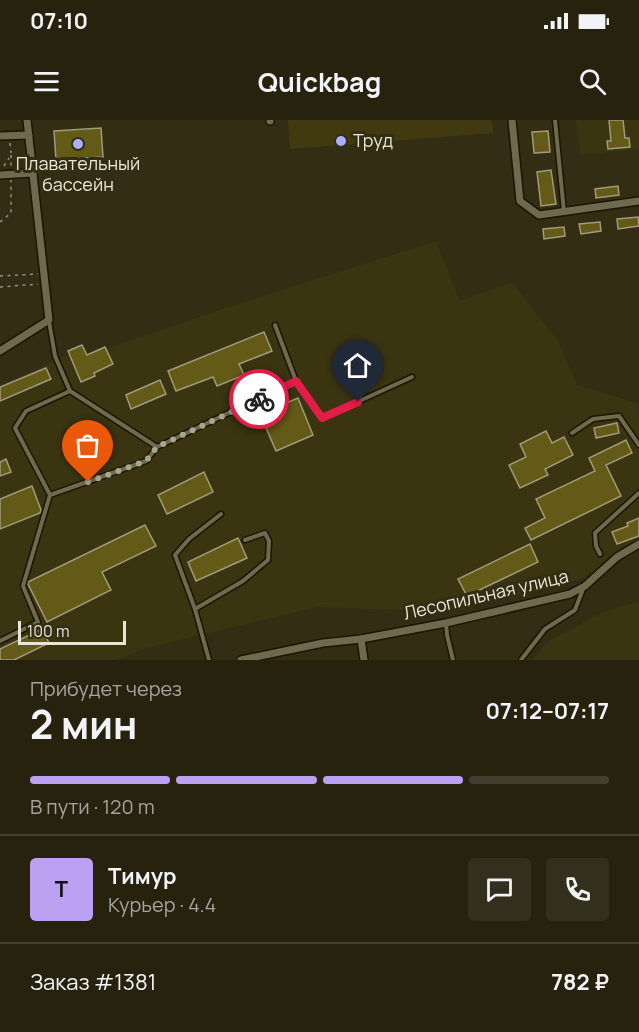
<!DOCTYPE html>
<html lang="ru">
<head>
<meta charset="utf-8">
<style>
  :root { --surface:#26220e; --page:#322f1c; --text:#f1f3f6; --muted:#a4a49e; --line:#423f2e; --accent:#bca0f2 }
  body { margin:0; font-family:Manrope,sans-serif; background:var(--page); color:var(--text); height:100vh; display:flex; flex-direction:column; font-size:22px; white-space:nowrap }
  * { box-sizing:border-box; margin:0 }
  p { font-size:20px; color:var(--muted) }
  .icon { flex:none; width:33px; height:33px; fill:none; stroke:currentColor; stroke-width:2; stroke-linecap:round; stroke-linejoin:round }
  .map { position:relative; height:540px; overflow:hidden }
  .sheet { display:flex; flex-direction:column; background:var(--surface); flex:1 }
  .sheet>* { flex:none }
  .scale { position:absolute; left:18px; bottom:15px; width:108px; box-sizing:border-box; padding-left:6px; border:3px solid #e8e6d6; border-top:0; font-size:16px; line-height:21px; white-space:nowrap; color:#e8e6d6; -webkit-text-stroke:4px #322d13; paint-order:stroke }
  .pin { position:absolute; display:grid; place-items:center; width:51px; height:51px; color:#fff; margin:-62px -26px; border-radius:50% 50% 50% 0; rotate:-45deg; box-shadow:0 0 6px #0007 }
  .pin .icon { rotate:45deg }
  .courier { position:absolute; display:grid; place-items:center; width:60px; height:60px; margin:-30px; border:4px solid #e11d48; border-radius:50%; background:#fff; color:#222; box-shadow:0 2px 8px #0007 }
  .overview em { font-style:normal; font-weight:700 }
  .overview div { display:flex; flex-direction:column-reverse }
  .overview { display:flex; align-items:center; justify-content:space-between; height:102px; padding:0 30px }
  h1 { font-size:39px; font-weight:700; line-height:45px }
  .bar { display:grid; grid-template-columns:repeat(4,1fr); gap:9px 6px; align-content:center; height:72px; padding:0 30px }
  .bar i { height:8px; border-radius:4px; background:var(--line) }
  .bar .selected { background:var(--accent) }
  .bar p { grid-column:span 4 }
  .line { display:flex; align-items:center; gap:15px; padding:0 30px; border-top:2px solid var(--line) }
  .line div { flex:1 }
  .round { display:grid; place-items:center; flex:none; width:63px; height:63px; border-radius:6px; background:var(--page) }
  .status { display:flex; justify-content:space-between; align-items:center; height:42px; padding:0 30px; background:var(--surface); direction:ltr }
  .status svg { height:16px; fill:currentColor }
  header { display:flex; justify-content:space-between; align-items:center; height:78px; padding:0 30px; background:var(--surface); font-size:27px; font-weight:700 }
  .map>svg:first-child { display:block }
  .built { fill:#3a3411 }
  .green { fill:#413a10 }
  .building { fill:#645a18; stroke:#a09b7d; stroke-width:1.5 }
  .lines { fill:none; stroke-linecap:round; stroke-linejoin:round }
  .lane-casing { stroke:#1a1500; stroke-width:7 }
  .street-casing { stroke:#1a1500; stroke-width:10 }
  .path { stroke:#96937e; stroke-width:1.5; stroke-dasharray:3 4.5; stroke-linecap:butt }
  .lane { stroke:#6f6a4d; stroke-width:4 }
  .street { stroke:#6f6a4d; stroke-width:7 }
  .done { stroke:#a8a592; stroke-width:6; stroke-dasharray:0 10.8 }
  .route { stroke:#e11d48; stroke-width:8 }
  .poi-dot { fill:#adaefb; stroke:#322d13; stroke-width:2 }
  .labels { text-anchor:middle; stroke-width:6; stroke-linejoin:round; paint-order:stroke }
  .poi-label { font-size:18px; fill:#e8e6d6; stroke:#322d13; text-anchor:start }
  .street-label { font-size:18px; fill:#e8e6d6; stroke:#322d13 }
</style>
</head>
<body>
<div class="status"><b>07:10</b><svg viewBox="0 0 49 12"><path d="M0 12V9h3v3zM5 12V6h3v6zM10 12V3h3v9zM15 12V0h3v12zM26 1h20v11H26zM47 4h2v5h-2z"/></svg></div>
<header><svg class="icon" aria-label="menu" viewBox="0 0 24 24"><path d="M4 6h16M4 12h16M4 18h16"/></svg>Quickbag<svg class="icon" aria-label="search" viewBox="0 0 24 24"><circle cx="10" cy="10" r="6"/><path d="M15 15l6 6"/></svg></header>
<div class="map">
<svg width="639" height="540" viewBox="0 0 639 540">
  <rect width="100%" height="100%" fill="#322d13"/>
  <g class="built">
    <polygon points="576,0 639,0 639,29 580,35"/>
    <polygon points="436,121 460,181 512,162 558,221 577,265 638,283 639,301 639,420 583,458 455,492 317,487 147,528 116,540 0,540 0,266 83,227 88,235 222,189"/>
    <polygon points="639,481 639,540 532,540 550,520 601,493"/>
  </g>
  <polygon class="green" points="288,0 492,0 493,13 290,29"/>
  <g class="building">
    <polygon points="609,0 623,0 625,18 629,18 630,27 608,29 607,21 611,21"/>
    <polygon points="101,8 103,37 56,40 54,11"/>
    <polygon points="548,11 550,32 534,33 532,12"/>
    <polygon points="551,50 556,84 541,86 537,52"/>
    <polygon points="618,66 619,75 596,78 595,69"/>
    <polygon points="638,97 639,106 618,109 617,99"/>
    <polygon points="600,102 601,111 581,114 579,104"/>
    <polygon points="564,107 565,116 544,119 543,109"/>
    <polygon points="264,212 272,231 239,244 244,255 217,266 213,257 176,271 168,251"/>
    <polygon points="82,225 87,235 105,227 113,244 94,253 95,256 81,262 68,231"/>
    <polygon points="46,248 51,259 0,281 0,267"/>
    <polygon points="160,260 166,274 131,289 126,275"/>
    <polygon points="298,278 313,315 276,331 260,294"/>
    <polygon points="617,303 619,313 596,318 594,308"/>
    <polygon points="546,311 552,323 564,317 573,335 545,349 548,355 520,368 509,345 526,337 520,324"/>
    <polygon points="626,320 632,333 606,345 621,376 531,420 525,408 545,398 536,379 595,351 589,338"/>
    <polygon points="6,339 11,352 0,356 0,342"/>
    <polygon points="204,352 213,372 167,394 158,375"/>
    <polygon points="32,366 41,390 40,393 0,409 0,379"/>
    <polygon points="639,398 639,416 617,424 612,412 628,406 627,403"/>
    <polygon points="145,405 156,426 102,452 111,470 47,502 28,464 28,462"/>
    <polygon points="238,418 247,438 196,461 188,442"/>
    <polygon points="530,424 538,442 467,476 458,459"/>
    <polygon points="42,509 49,523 14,540 0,540 0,529"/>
  </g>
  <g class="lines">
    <g class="lane-casing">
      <g id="lane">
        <polyline points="555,0 564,92"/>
        <polyline points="49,201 55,236 70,271 157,327 296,261 275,205"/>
        <polyline points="296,261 322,298 412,257"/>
        <polyline points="572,313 593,299 619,296 639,325"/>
        <polyline points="50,375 15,308 26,291 70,271"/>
        <polyline points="600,434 596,426 595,413 639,373"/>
        <polyline points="195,489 243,461 268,440 269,421 265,413 245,420"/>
        <polyline points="446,503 447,515 453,540"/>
        <polyline points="0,521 38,502 23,466 50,375 146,341 157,327"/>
        <polyline points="209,540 195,489 175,435 189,419 221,394"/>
        <polyline points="521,540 545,509 575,490 583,469"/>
      </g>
    </g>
    <g class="street-casing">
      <g id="street">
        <polyline points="270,0 270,1"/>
        <polyline points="512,0 520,81 539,95 639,81"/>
        <polyline points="0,16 29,15"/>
        <polyline points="0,55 33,53"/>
        <polyline points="0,231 49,200 27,0"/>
        <polyline points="361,519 364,540"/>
        <polyline points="241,540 323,523 361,519 446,503 570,474 585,466 617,437 639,424"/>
      </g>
    </g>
    <g class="path">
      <polyline points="10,23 11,33"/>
      <polyline points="11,35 11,46"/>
      <polyline points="4,46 9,38"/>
      <polyline points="0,102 11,93 11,60"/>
      <polyline points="0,156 38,154"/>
      <polyline points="0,167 38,164"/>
    </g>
    <use href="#lane" class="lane"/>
    <use href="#street" class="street"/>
  </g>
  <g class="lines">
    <polyline class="done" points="88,362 146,341 157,327 259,279"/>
    <polyline class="route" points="259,279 296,261 322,298 358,282"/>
  </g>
  <g class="poi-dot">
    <circle cx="341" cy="21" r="6"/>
    <circle cx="78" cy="24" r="6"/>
  </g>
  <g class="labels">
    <g class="poi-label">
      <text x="353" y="27">Труд</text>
      <text x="78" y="50" text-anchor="middle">Плавательный<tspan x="78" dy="21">бассейн</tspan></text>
    </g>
    <g class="street-label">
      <text transform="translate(486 475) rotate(-13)" y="6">Лесопильная улица</text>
    </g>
  </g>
</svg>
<div class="scale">100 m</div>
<div class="pin" style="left:88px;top:362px;background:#ea580c"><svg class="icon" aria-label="bag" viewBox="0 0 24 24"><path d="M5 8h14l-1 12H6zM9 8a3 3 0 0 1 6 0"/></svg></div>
<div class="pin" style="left:358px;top:282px;background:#1f2937"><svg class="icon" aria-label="home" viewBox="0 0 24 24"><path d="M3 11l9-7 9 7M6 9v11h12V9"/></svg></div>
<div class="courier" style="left:259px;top:279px"><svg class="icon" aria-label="bike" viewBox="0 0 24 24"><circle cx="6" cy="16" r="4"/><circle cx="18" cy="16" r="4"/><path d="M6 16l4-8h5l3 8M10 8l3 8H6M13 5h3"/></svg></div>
</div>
<section class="sheet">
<div class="overview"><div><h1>2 мин</h1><p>Прибудет через</p></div><em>07:12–07:17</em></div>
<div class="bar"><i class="selected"></i><i class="selected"></i><i class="selected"></i><i></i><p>В пути · 120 m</p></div>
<div class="line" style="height:108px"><b class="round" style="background:var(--accent);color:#111">Т</b><div><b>Тимур</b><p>Курьер · 4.4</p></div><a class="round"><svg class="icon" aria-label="chat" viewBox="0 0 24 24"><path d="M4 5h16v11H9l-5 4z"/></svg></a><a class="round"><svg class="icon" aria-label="phone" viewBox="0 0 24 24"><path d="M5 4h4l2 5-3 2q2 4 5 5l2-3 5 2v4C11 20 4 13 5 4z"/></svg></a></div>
<div class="line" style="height:78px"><div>Заказ #1381</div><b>782 ₽</b></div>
</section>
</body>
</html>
